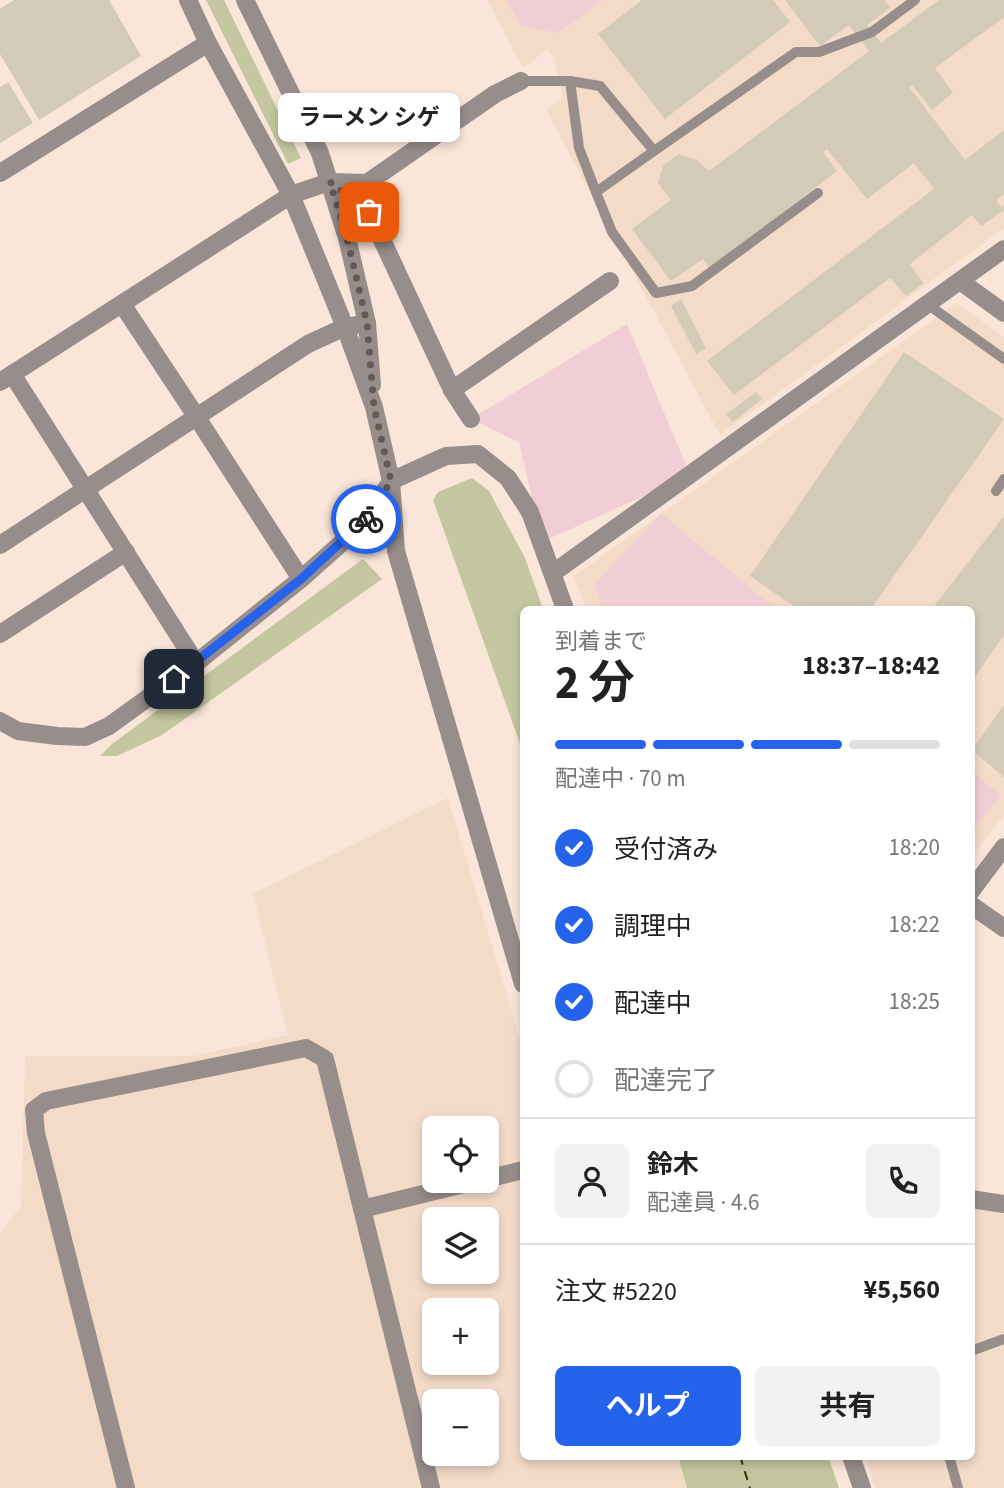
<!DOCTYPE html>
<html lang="ja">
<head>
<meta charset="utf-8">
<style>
  :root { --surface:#fff; --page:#f2f2f2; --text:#222; --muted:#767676; --line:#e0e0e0; --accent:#2563eb }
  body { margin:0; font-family:"Source Sans 3","Noto Sans JP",sans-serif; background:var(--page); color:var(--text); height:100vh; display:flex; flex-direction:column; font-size:26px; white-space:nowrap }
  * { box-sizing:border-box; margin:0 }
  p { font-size:23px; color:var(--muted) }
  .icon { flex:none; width:38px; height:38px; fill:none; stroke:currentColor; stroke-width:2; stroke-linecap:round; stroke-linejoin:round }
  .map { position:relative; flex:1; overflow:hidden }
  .drawer { position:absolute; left:520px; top:606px; width:455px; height:854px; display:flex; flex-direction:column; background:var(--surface); border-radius:10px; box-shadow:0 4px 10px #0003 }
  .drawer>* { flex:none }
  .fabs { position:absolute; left:422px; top:1116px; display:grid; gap:14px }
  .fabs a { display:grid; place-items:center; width:77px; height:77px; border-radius:10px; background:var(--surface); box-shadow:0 4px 10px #0003; font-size:35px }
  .pin { position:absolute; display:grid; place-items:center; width:60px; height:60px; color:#fff; margin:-30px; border-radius:14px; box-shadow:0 4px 10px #0006 }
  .courier { position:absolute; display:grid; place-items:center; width:70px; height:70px; margin:-35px; border:5px solid #2563eb; border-radius:50%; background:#fff; color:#222; box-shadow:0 2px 9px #0007 }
  .bubble { position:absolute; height:49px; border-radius:10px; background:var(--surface); box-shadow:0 4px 10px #0003; font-size:23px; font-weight:700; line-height:49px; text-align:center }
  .head em { font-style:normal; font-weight:700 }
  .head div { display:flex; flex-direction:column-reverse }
  .head { display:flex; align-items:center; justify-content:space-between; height:119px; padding:0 35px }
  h1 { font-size:46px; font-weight:700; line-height:52px }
  .bar { display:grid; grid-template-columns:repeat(4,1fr); gap:10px 7px; align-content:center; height:84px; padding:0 35px }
  .bar i { height:9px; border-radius:5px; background:var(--line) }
  .bar .selected { background:var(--accent) }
  .bar p { grid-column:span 4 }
  .line { display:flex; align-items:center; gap:18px; padding:0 35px; border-top:2px solid var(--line) }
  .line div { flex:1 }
  .round { display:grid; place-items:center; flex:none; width:74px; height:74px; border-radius:10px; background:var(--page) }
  ol { padding:0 35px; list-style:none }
  li { display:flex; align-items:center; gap:21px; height:77px }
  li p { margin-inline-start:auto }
  li .icon { padding:7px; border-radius:50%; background:var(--accent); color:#fff; stroke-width:4 }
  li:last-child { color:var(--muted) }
  li i { width:38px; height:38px; border:4px solid var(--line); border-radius:50% }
  .button { display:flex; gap:14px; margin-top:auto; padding:14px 35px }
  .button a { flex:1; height:80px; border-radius:10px; background:var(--accent); color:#fff; font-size:28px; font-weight:700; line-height:80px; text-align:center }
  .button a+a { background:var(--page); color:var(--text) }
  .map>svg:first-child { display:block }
  .built { fill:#f4dbc8; fill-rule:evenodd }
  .green { fill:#f1ced5 }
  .water { fill:#c3c69e }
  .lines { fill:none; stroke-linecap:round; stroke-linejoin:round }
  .ferry { stroke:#333401; stroke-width:2; stroke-dasharray:9 7; stroke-linecap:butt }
  .building { fill:#d3cab7 }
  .service { stroke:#978d8b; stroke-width:10 }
  .minor { stroke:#978d8b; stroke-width:18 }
  .tertiary { stroke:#978d8b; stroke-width:18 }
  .done { stroke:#655a53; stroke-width:7; stroke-dasharray:0 12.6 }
  .route { stroke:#2563eb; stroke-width:9 }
</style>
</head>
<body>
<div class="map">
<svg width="1004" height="1488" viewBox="0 0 1004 1488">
  <rect width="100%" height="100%" fill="#f9e6d8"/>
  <g class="built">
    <polygon points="487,0 1004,0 1004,228 720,435 546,110 563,97 553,55 547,50 523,68"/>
    <polygon points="957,303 1004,337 1004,815 971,857 971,609 586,609 574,576"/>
    <path d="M448,798L523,1050V1456H678L687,1488H0V1234L21,1206L25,1056H193L288,1035L253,894ZM434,1129H486V1181H434ZM434,1220H486V1272H434ZM434,1311H486V1363H434ZM434,1402H486V1454H434Z"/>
    <polygon points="971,1196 1004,1204 1004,1488 875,1488 865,1456 971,1456"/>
  </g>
  <g class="green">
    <polygon points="507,0 603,0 558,33 521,26"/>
    <polygon points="627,324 690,475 542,542 519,442 471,419"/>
    <polygon points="661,514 776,609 603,609 594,584"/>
    <polygon points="971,771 1000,795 971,832"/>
  </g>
  <g class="water">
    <polygon points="206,0 224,0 301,158 288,164"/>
    <polygon points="472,478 489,491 525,558 543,609 523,609 523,752 433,500 438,492"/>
    <polygon points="363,559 382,579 162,735 117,756 100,756 112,744"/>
    <polygon points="678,1456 828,1456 839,1488 687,1488"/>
  </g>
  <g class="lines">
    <polyline class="ferry" points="740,1456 750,1488"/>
  </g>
  <g class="building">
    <polygon points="14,0 109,0 141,56 39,120 0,54 0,9"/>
    <polygon points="642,0 773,0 790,22 665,119 598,34"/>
    <polygon points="785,0 884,0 890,8 867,25 881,43 939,0 1004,0 1004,17 935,68 953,93 932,110 912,85 909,87 965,160 1004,130 1004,194 996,200 1001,207 1004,205 1004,210 981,226 972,215 910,264 923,283 906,296 890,278 734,395 707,361 934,189 914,163 867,199 827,149 823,152 837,171 710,268 703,259 671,281 632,229 671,200 658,183 663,165 679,154 697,160 709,171 869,51 849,25 820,46"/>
    <polygon points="8,82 33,123 0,143 0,87"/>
    <polygon points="681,299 706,348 696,354 671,306"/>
    <polygon points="904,352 1004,419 871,609 798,609 750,576"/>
    <polygon points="756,392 762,399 733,422 726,414"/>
    <polygon points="1004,516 1004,635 971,682 971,609 932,609"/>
    <polygon points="1004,705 1004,777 972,750"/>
  </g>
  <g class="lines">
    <g class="service">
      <polyline points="521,81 570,81 600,86 654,151 796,52 819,52 872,32 915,0"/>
      <polyline points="570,81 579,148 596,192 654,151"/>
      <polyline points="596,192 612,232 656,293 692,286 818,193"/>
      <polyline points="927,304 1004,359"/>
      <polyline points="996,491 1004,479"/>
      <polyline points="971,1351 1004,1339"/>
      <polyline points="949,1456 958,1488"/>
    </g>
    <g class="minor">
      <polyline points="0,173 208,43"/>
      <polyline points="329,182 369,212 452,390 471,419"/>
      <polyline points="960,281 1004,313"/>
      <polyline points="122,304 196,416 301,579"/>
      <polyline points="12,374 196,663"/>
      <polyline points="0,382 291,195 329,182 367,183 495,94 521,81"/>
      <polyline points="452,390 610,281"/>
      <polyline points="0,545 308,344 345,327 367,323"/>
      <polyline points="553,573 1004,249"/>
      <polyline points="0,634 126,552"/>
      <polyline points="971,891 1004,847"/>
      <polyline points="971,905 1004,928"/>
      <polyline points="971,1199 1004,1204"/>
    </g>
    <g class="tertiary">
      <polyline points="188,0 208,43 291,195 345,327 374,407 391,481 396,551 523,984"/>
      <polyline points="245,0 320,153 347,238 367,323 372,385"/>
      <polyline points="0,721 18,731 57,736 85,737 109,726 196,663 301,579 364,523 391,481 446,456 478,454 508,478 530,512 565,609"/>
      <polyline points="486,1179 523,1170"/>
      <polyline points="362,1209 476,1181"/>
      <polyline points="851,1456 862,1488"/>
      <polyline points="126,1488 36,1133 34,1110 46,1101 306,1048 325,1059 431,1488"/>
    </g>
  </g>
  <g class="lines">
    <polyline class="done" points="366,519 391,481 374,407 367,323 347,238 330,182 369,212"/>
    <polyline class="route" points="174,679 301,579 366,519"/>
  </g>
</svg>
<div class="fabs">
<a><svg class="icon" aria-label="locate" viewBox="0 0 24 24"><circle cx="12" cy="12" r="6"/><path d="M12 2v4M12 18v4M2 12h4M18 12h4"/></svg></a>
<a><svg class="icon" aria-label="layers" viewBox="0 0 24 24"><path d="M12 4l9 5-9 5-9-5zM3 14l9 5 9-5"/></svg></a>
<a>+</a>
<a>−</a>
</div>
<div class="pin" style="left:369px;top:212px;background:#ea580c"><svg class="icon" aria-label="bag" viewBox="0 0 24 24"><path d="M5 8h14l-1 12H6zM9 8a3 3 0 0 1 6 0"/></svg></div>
<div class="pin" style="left:174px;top:679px;background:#1f2937"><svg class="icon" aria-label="home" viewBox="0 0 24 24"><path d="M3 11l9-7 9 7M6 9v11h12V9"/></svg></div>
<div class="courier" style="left:366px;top:519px"><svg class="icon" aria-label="bike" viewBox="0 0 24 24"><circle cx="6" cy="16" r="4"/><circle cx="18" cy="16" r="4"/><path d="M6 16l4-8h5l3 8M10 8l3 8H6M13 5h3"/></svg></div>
<div class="bubble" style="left:278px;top:93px;width:182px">ラーメン シゲ</div>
<section class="drawer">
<div class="head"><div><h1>2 分</h1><p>到着まで</p></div><em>18:37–18:42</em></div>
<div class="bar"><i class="selected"></i><i class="selected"></i><i class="selected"></i><i></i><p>配達中 · 70 m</p></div>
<ol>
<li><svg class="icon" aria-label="check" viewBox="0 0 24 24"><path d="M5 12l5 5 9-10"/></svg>受付済み<p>18:20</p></li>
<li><svg class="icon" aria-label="check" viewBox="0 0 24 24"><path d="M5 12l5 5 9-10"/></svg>調理中<p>18:22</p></li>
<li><svg class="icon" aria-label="check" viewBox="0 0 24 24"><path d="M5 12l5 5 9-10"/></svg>配達中<p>18:25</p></li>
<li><i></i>配達完了</li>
</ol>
<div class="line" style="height:126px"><a class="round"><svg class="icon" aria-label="person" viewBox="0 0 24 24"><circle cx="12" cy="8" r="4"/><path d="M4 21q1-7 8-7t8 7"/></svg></a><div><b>鈴木</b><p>配達員 · 4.6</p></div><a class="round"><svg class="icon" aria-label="phone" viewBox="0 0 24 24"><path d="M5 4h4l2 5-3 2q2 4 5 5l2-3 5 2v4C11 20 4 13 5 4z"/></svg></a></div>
<div class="line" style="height:91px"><div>注文 #5220</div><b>¥5,560</b></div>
<div class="button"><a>ヘルプ</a><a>共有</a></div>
</section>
</div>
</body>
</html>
